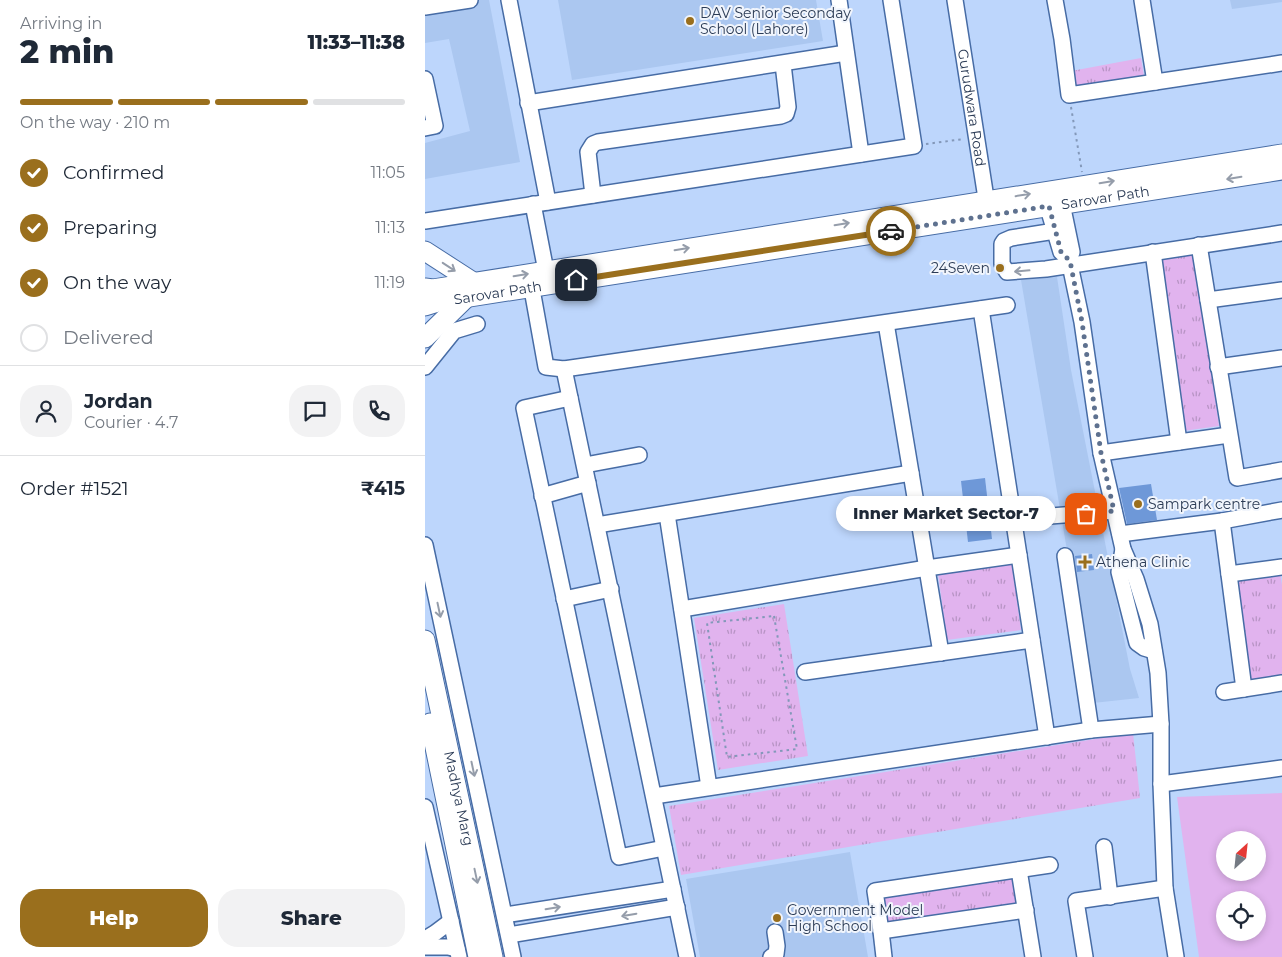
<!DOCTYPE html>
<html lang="en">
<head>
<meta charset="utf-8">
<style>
  :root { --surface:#fff; --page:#f2f2f3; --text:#1f2937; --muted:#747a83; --line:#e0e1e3; --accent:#9a6f1d }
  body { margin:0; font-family:Montserrat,sans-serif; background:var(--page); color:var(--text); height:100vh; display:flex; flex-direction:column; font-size:19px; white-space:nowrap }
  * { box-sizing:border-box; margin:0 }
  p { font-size:16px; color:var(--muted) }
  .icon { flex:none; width:28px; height:28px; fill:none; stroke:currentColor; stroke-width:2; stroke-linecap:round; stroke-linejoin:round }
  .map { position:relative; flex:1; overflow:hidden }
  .panel { display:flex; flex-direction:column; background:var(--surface); width:425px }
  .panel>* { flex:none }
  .needle { width:32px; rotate:27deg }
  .fabs { position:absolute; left:791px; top:831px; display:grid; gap:10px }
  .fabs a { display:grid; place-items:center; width:50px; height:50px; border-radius:50%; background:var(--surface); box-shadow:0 2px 8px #0003; font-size:25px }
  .pin { position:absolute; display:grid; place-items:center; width:42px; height:42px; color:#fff; margin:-21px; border-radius:10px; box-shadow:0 2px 8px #0006 }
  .courier { position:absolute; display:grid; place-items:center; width:50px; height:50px; margin:-25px; border:4px solid #9a6f1d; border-radius:50%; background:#fff; color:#222; box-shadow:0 1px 6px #0007 }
  .bubble { position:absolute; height:35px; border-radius:18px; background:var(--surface); box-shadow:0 2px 8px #0003; font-size:16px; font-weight:800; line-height:35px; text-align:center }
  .overview em { font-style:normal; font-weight:800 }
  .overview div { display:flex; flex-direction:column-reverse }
  .overview { display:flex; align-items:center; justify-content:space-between; height:85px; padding:0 20px }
  h1 { font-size:32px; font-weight:800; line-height:38px }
  .bar { display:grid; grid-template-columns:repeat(4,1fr); gap:8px 5px; align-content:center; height:60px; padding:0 20px }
  .bar i { height:6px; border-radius:4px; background:var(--line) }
  .bar .active { background:var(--accent) }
  .bar p { grid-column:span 4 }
  .line { display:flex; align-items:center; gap:12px; padding:0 20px; border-top:1px solid var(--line) }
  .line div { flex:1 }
  .round { display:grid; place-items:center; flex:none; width:52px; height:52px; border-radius:20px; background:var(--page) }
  ol { padding:0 20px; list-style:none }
  li { display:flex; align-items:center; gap:15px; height:55px }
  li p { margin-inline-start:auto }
  li .icon { padding:5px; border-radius:50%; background:var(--accent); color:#fff; stroke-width:4 }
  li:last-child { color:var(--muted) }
  li i { width:28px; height:28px; border:2px solid var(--line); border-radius:50% }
  .primary-button { display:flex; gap:10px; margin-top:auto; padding:10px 20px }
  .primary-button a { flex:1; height:58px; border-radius:20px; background:var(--accent); color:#fff; font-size:20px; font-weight:800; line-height:58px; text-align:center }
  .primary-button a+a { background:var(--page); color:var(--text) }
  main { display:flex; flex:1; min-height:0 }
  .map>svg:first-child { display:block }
  .built { fill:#abc7f0 }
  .grass { fill:url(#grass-tufts) }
  .pitch { fill:#e1b3ee; fill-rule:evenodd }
  .building { fill:#6e98d8 }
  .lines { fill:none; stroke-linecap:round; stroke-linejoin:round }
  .minor-casing { stroke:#476ca5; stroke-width:18 }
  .major-casing { stroke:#476ca5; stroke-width:21 }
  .path { stroke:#8398b9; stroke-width:2; stroke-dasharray:2.5 4; stroke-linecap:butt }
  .minor { stroke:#fff; stroke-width:15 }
  .major { stroke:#fff; stroke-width:19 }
  .oneway { stroke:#959daa }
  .done { stroke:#5e718f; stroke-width:5; stroke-dasharray:0 9 }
  .route { stroke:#9a6f1d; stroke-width:6 }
  .poi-dot { fill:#9a6f1d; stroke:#f1f5fc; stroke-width:2 }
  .labels { text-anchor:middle; stroke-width:4; stroke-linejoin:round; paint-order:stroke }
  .poi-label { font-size:14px; fill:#2b3b55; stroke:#f1f5fc; text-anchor:start }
  .street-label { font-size:14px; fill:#2b3b55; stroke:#f1f5fc }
</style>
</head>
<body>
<main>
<section class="panel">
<div class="overview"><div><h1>2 min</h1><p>Arriving in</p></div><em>11:33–11:38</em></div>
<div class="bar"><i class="active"></i><i class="active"></i><i class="active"></i><i></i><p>On the way · 210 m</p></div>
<ol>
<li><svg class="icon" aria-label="check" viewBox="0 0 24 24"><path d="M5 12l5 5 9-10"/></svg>Confirmed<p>11:05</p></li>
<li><svg class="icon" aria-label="check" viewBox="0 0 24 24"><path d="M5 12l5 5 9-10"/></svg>Preparing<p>11:13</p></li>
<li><svg class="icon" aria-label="check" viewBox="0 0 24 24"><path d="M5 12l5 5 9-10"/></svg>On the way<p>11:19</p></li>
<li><i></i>Delivered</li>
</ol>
<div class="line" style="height:90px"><a class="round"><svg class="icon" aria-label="person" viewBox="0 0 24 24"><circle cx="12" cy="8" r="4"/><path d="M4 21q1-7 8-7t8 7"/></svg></a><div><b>Jordan</b><p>Courier · 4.7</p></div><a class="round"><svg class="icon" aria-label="chat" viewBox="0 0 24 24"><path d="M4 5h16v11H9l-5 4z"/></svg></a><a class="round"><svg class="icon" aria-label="phone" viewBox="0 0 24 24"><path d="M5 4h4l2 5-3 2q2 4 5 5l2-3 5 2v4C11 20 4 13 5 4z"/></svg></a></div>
<div class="line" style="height:65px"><div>Order #1521</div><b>₹415</b></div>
<div class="primary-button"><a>Help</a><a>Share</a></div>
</section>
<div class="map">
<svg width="857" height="957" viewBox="0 0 857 957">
  <defs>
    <pattern id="grass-tufts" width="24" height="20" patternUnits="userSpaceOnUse" patternTransform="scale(1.25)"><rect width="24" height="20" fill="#e1b3ee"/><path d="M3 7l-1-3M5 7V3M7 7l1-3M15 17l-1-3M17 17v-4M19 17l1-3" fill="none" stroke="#b793c4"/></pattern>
  </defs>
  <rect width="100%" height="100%" fill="#bdd6fc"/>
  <g class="built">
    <polygon points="14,0 64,0 95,162 0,179 0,143 45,131 24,39 0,43 0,2"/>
    <polygon points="133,0 391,0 398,41 147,80"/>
    <polygon points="805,0 857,0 857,2 807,9"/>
    <polygon points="632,277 646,370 705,669 714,698 668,703 596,280"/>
    <polygon points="425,852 443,957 275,957 261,879"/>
  </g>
  <g class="grass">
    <polygon points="716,58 719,76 644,89 641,72"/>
    <polygon points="770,252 794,426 758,431 733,257"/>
    <polygon points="586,556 596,630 522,640 512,566"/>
    <polygon points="855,573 857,585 857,678 825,682 811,579"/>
    <polygon points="359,604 383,756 293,770 269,618"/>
    <polygon points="708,733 715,798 256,875 244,806"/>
    <polygon points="590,875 595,904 463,924 458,894"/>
  </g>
  <path class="pitch" d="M857,793V957H774L752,797ZM800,840H832V872H800ZM800,900H832V932H800Z"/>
  <g class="building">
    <polygon points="560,478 567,539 543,542 536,481"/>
    <polygon points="726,484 732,520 702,524 694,488"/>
    <polygon points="667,554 669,570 652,572 650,556"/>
  </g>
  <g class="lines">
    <g class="minor-casing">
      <g id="minor">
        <polyline points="84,0 123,202"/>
        <polyline points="414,0 436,154"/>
        <path id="s1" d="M530,0L563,211"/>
        <polyline points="630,0 637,39 644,95 857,63"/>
        <polyline points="717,0 730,82"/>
        <polyline points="0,7 45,0"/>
        <polyline points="0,79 10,126 0,128"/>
        <polyline points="103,103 421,53"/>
        <polyline points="635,194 647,252 644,260 657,322 676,453 698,549 711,579 725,624 733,673 736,724 736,784 740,888 751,957"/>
        <polyline points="168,195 163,152 168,144 173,142 356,116 361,114 363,107 358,64"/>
        <polyline points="622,195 625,215 636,252 644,260"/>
        <polyline points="108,204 121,271"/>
        <polyline points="0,221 489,146 466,0"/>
        <polyline points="630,231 586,238 579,241 577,244 577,264 582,272 621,269 857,233"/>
        <polyline points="774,245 812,478 857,470"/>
        <polyline points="728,252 754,442"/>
        <polyline points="108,295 121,367 139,369 582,305"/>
        <polyline points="783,300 857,290"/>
        <polyline points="556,309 622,737"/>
        <polyline points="461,323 516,653"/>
        <polyline points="0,367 29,331 52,324"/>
        <polyline points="793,367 857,358"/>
        <polyline points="139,369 262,957"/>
        <polyline points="145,398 99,408 194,857 239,848"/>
        <polyline points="676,453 804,435"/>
        <polyline points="160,465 214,455"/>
        <polyline points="117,496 163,483"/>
        <polyline points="242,514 284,787"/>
        <polyline points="588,519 689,511"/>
        <polyline points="797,521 819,689"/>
        <polyline points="172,525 486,473"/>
        <polyline points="695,534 797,521 857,510"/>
        <polyline points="0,545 88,957"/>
        <polyline points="698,549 694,572 712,643 719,648 729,651"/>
        <polyline points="640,556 666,730"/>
        <polyline points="804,574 857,567"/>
        <polyline points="139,599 186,589"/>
        <polyline points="257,609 502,568 594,555"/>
        <polyline points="380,672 607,640"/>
        <polyline points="799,692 857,683"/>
        <polyline points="736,784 857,768"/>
        <polyline points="229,796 666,730 736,724"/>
        <polyline points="0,807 34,957"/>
        <polyline points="679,847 685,897"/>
        <polyline points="594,870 608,957"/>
        <polyline points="601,910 456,931 450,891 625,865"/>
        <polyline points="80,915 248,889"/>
        <polyline points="456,931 459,957"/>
        <polyline points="84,935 252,907"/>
        <polyline points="0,939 10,933 26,921"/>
        <polyline points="0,947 23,947 32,949"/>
        <polyline points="346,957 351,954 352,946 350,932"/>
        <polyline points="660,957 651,901 740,888"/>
      </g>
    </g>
    <g class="major-casing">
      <g id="major">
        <polyline points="0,251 48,282"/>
        <polyline points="0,288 8,289 857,154"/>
        <path id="s2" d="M0,306L13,302L857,170"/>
        <polyline points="0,338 41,298"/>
        <path id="s3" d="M0,640L68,957"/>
        <polyline points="5,723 53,957"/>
      </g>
    </g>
    <g class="path">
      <polyline points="646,107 657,172"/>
      <polyline points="501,144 539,139"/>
      <polygon points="349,616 372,749 302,757 282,623"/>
    </g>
    <use href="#minor" class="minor"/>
    <use href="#major" class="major"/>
  </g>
  <defs><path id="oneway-shaft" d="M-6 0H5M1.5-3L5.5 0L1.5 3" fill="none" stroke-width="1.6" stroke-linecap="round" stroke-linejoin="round" transform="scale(1.25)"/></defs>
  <g class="oneway">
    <use href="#oneway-shaft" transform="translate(809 178) rotate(171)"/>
    <use href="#oneway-shaft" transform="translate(682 182) rotate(-9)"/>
    <use href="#oneway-shaft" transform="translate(598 195) rotate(-9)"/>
    <use href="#oneway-shaft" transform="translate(417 224) rotate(-9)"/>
    <use href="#oneway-shaft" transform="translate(257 249) rotate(-9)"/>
    <use href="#oneway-shaft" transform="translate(24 267) rotate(33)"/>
    <use href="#oneway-shaft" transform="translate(597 271) rotate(175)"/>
    <use href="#oneway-shaft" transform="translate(96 275) rotate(-9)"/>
    <use href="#oneway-shaft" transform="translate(14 610) rotate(78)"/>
    <use href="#oneway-shaft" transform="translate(48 769) rotate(78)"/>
    <use href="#oneway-shaft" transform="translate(51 876) rotate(78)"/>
    <use href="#oneway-shaft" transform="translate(128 908) rotate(-9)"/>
    <use href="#oneway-shaft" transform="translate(204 915) rotate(170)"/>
  </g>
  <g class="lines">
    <polyline class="done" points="466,231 624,206 636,252 644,260 646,266 657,322 676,453 689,511 661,514"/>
    <polyline class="route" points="151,280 466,231"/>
  </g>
  <g class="poi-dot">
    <circle cx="265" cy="21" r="5"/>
    <circle cx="575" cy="268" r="5"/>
    <circle cx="713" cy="504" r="5"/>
    <path d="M657.5 554.5h5v5h5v5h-5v5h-5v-5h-5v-5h5z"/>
    <circle cx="352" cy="918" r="5"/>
  </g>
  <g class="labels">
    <g class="poi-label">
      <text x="275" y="18">DAV Senior Seconday<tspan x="275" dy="16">School (Lahore)</tspan></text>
      <text x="565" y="273" text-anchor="end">24Seven</text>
      <text x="723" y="509">Sampark centre</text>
      <text x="671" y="567">Athena Clinic</text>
      <text x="362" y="915">Government Model<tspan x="362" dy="16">High School</tspan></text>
    </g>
    <g class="street-label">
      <text dy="5" stroke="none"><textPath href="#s1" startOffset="109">Gurudwara Road</textPath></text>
      <text dy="5" stroke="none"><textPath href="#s2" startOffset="689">Sarovar Path</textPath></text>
      <text dy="5" stroke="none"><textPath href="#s2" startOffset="74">Sarovar Path</textPath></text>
      <text dy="5" stroke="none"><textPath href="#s3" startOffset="162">Madhya Marg</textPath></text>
    </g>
  </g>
</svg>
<div class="fabs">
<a><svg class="needle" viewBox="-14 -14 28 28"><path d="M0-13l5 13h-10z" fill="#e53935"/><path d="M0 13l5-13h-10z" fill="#747a83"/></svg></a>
<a><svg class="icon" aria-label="locate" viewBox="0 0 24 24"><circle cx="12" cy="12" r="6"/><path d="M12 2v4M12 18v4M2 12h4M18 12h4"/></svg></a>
</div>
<div class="pin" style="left:661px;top:514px;background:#ea580c"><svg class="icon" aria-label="bag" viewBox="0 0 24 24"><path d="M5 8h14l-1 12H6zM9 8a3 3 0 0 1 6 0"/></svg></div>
<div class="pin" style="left:151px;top:280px;background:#1f2937"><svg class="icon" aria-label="home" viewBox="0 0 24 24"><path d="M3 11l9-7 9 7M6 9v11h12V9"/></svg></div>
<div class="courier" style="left:466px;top:231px"><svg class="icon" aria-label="car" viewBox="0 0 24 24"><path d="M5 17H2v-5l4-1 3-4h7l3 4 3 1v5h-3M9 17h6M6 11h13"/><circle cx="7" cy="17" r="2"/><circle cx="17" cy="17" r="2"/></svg></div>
<div class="bubble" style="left:411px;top:496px;width:220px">Inner Market Sector-7</div>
</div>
</main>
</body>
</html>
